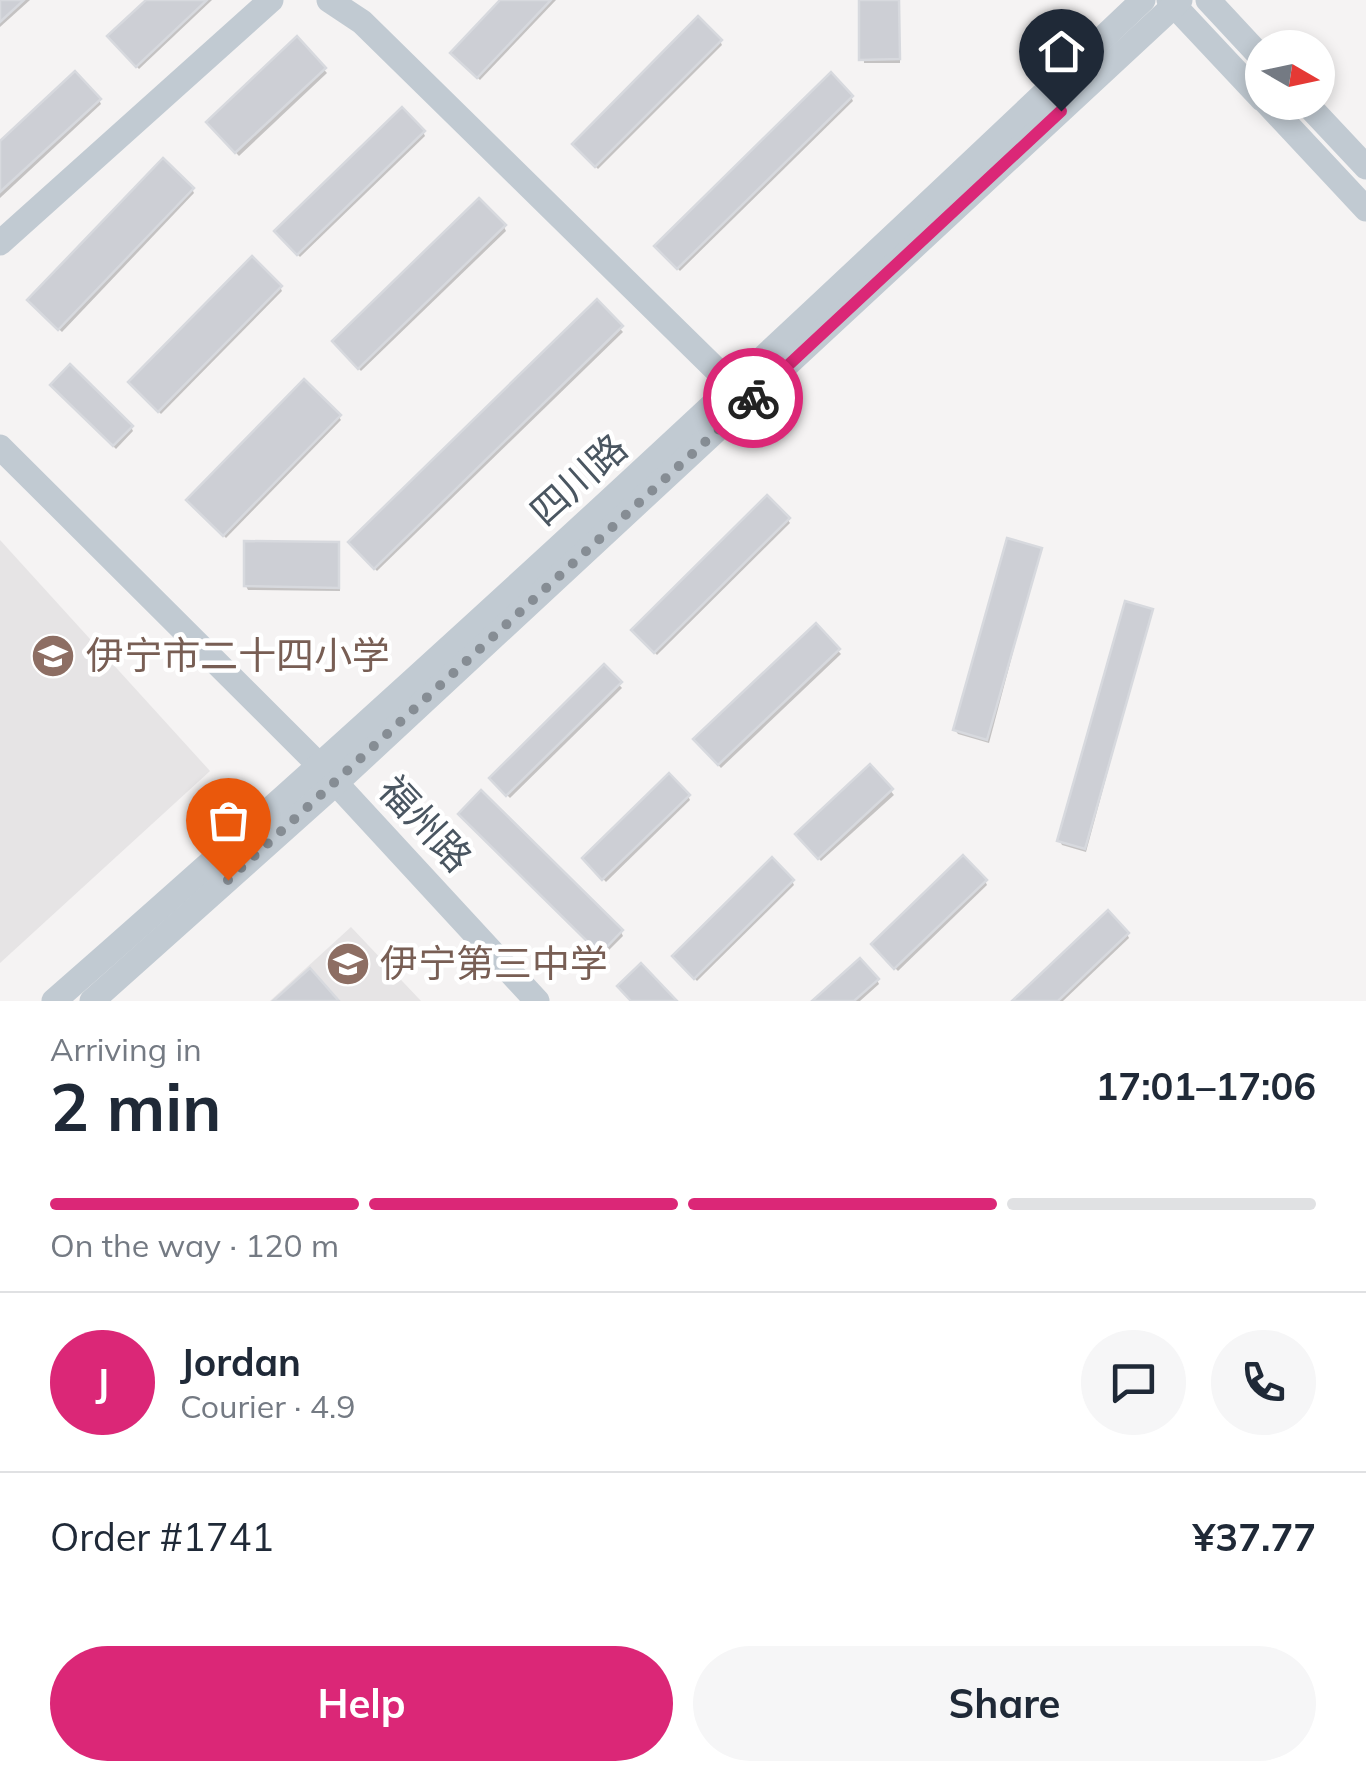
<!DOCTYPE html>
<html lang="en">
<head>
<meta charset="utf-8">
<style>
  :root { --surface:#fff; --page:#f6f6f7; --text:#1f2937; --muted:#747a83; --line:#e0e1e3; --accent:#db2777 }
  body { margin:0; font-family:Mulish,"Noto Sans SC",sans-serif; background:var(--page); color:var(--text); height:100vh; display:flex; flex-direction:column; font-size:38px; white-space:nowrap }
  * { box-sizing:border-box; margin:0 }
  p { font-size:32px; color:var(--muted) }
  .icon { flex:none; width:55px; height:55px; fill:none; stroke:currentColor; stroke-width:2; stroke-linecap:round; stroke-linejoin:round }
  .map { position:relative; height:1001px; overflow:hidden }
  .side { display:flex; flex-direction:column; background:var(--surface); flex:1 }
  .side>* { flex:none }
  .needle { width:65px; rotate:99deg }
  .buttons { position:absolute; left:1245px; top:30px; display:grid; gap:20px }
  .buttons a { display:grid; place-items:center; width:90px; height:90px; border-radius:50%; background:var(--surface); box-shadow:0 5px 15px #0003; font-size:50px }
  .pin { position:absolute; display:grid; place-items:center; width:85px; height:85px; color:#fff; margin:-102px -42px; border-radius:50% 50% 50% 0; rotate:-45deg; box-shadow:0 0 10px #0007 }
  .pin .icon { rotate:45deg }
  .courier { position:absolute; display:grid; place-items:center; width:100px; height:100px; margin:-50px; border:8px solid #db2777; border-radius:50%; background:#fff; color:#222; box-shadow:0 2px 12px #0007 }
  .overview em { font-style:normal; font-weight:700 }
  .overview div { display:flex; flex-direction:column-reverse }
  .overview { display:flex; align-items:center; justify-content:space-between; height:170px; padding:0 50px }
  h1 { font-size:65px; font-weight:700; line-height:75px }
  .bar { display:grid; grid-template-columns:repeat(4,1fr); gap:15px 10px; align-content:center; height:120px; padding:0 50px }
  .bar i { height:12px; border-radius:8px; background:var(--line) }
  .bar .active { background:var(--accent) }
  .bar p { grid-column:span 4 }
  .line { display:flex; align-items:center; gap:25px; padding:0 50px; border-top:2px solid var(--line) }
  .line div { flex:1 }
  .round { display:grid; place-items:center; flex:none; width:105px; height:105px; border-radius:52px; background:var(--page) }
  .cta { display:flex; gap:20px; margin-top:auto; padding:20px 50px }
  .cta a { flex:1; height:115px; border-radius:60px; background:var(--accent); color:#fff; font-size:40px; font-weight:700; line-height:115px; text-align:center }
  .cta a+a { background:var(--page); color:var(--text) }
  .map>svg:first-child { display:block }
  .education { fill:#e6e4e5 }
  .shadow { fill:#0003 }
  .building { fill:#cdcfd5; stroke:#d7d9de; stroke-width:2.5 }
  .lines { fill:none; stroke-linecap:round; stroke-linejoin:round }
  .minor { stroke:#c1cad2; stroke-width:25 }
  .done { stroke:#868d94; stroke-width:10; stroke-dasharray:0 18 }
  .route { stroke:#db2777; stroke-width:12 }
  .labels { text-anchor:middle; stroke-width:9; stroke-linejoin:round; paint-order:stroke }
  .street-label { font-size:38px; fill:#4a5661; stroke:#fff }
  .education-label { font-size:38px; fill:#785e54; stroke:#fff; text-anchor:start }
</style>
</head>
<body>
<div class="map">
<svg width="1366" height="1001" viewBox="0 0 1366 1001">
  <rect width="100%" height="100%" fill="#f5f3f3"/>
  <g class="education">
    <polygon points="0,540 210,771 0,963"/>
    <polygon points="351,927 421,1001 270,1001"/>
  </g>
  <g class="shadow">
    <polygon points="0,0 30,0 0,27"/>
    <polygon points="150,0 212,0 139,69 112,41"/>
    <polygon points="504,0 556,0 480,80 456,57"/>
    <polygon points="861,0 900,0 900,63 864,63"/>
    <polygon points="297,40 327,73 239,156 211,126"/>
    <polygon points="720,41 722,45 598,169 577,148"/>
    <polygon points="851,97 853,101 680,271 660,250"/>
    <polygon points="99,100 101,104 0,198 0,145"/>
    <polygon points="423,132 425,136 300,257 279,235"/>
    <polygon points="192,189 194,193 62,332 32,304"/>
    <polygon points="504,227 506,231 361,371 337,345"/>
    <polygon points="280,287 282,291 161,414 133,386"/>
    <polygon points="597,303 623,332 377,571 353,546"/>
    <polygon points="56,389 131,427 133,431 116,449"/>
    <polygon points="339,417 341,420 226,538 192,504"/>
    <polygon points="788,520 790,523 657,655 637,635"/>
    <polygon points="338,545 340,591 248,590 246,586"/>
    <polygon points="1040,550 989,743 958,734 955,730"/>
    <polygon points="1151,611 1086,852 1062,845 1060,841"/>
    <polygon points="816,627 841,654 721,768 699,744"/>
    <polygon points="604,668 622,688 510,798 494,782"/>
    <polygon points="870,767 894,795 821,861 800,838"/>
    <polygon points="688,796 690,800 606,882 587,862"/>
    <polygon points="464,818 621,932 623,936 603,956"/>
    <polygon points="792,881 794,885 697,981 677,960"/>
    <polygon points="985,881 987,885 898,971 876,948"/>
    <polygon points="1127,934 1129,938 1063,1001 1015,1001"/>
    <polygon points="877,980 879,984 860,1001 815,1001"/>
  </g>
  <g class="building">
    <polygon points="0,0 24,0 0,22"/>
    <polygon points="146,0 207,0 136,67 107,36"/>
    <polygon points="500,0 551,0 477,78 450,53"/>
    <polygon points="859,0 899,0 900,59 859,60"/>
    <polygon points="698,16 722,40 595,167 572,144"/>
    <polygon points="297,36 326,68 235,153 206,122"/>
    <polygon points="75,71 101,99 0,192 0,141"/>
    <polygon points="831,72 853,96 677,269 654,246"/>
    <polygon points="402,107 425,131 297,255 274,231"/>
    <polygon points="163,158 194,188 58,330 27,300"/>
    <polygon points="479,198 506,225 358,369 332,341"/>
    <polygon points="252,256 282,286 158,412 128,382"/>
    <polygon points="597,299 623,326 374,569 348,542"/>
    <polygon points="70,364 133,426 113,446 50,385"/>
    <polygon points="304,379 341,415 223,536 186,500"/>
    <polygon points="767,495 790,518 654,653 631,630"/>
    <polygon points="1007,538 1042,548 987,740 953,730"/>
    <polygon points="244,541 339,542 339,588 244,586"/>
    <polygon points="1125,601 1153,609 1085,849 1057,841"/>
    <polygon points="816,623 840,649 718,765 693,739"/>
    <polygon points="604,664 622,682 506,796 489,778"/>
    <polygon points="870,764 893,789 818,859 795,834"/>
    <polygon points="669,773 690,795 602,880 582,858"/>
    <polygon points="481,790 623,930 600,954 458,814"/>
    <polygon points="963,855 987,880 894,969 871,944"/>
    <polygon points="772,857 794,880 694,979 672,956"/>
    <polygon points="1108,910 1129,933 1058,1001 1012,1001"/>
    <polygon points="860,958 879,979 854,1001 812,1001"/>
    <polygon points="641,963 677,1001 631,1001 617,986"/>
    <polygon points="310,968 339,1001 273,1001"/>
  </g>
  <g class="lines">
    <g class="minor">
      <polyline points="329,0 362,22 744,397"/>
      <polyline points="1169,0 1262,99"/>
      <polyline points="1208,0 1262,58"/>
      <polyline points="1266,102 1366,209"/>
      <polyline points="1305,102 1366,167"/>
      <polyline points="0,243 271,0"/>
      <polyline points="0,447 321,767 537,1001"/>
      <path d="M54,1001C425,676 785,340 1143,0"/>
      <polyline points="92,1001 336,783 1180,0"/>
    </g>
  </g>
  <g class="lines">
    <polyline class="done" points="228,880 753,398"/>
    <polyline class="route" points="753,398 1061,111"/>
  </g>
  <defs>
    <g id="school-disc" transform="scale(2.25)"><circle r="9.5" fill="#8d6e63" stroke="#fff"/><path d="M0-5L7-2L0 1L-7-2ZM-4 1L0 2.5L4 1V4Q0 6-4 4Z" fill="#fff"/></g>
  </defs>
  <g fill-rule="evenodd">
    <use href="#school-disc" x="53" y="656"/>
    <use href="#school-disc" x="348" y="964"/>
  </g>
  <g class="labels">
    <g class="street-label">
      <text transform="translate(579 480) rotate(-42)" y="13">四川路</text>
      <text transform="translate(425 824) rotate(47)" y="13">福州路</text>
    </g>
    <g class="education-label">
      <text x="86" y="669">伊宁市二十四小学</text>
      <text x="380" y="977">伊宁第三中学</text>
    </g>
  </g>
</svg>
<div class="buttons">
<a><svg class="needle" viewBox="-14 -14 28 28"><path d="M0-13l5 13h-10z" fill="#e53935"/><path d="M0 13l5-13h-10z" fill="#747a83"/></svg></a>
</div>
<div class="pin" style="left:228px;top:880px;background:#ea580c"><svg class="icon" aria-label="bag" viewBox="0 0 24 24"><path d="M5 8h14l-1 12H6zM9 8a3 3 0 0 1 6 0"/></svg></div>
<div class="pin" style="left:1061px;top:111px;background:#1f2937"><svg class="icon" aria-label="home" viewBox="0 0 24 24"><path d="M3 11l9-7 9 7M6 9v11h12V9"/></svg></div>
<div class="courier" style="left:753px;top:398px"><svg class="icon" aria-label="bike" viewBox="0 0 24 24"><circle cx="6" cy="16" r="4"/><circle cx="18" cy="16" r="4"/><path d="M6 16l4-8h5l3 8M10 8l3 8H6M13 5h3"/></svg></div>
</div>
<section class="side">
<div class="overview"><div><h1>2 min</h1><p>Arriving in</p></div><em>17:01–17:06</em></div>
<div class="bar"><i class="active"></i><i class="active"></i><i class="active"></i><i></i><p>On the way · 120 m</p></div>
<div class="line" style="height:180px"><b class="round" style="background:var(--accent);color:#fff">J</b><div><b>Jordan</b><p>Courier · 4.9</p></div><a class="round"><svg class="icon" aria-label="chat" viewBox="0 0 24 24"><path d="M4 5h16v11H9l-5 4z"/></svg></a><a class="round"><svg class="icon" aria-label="phone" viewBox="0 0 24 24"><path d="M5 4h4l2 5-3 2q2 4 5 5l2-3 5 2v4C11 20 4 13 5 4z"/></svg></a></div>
<div class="line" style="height:130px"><div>Order #1741</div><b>¥37.77</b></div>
<div class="cta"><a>Help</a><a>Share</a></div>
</section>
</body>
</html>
